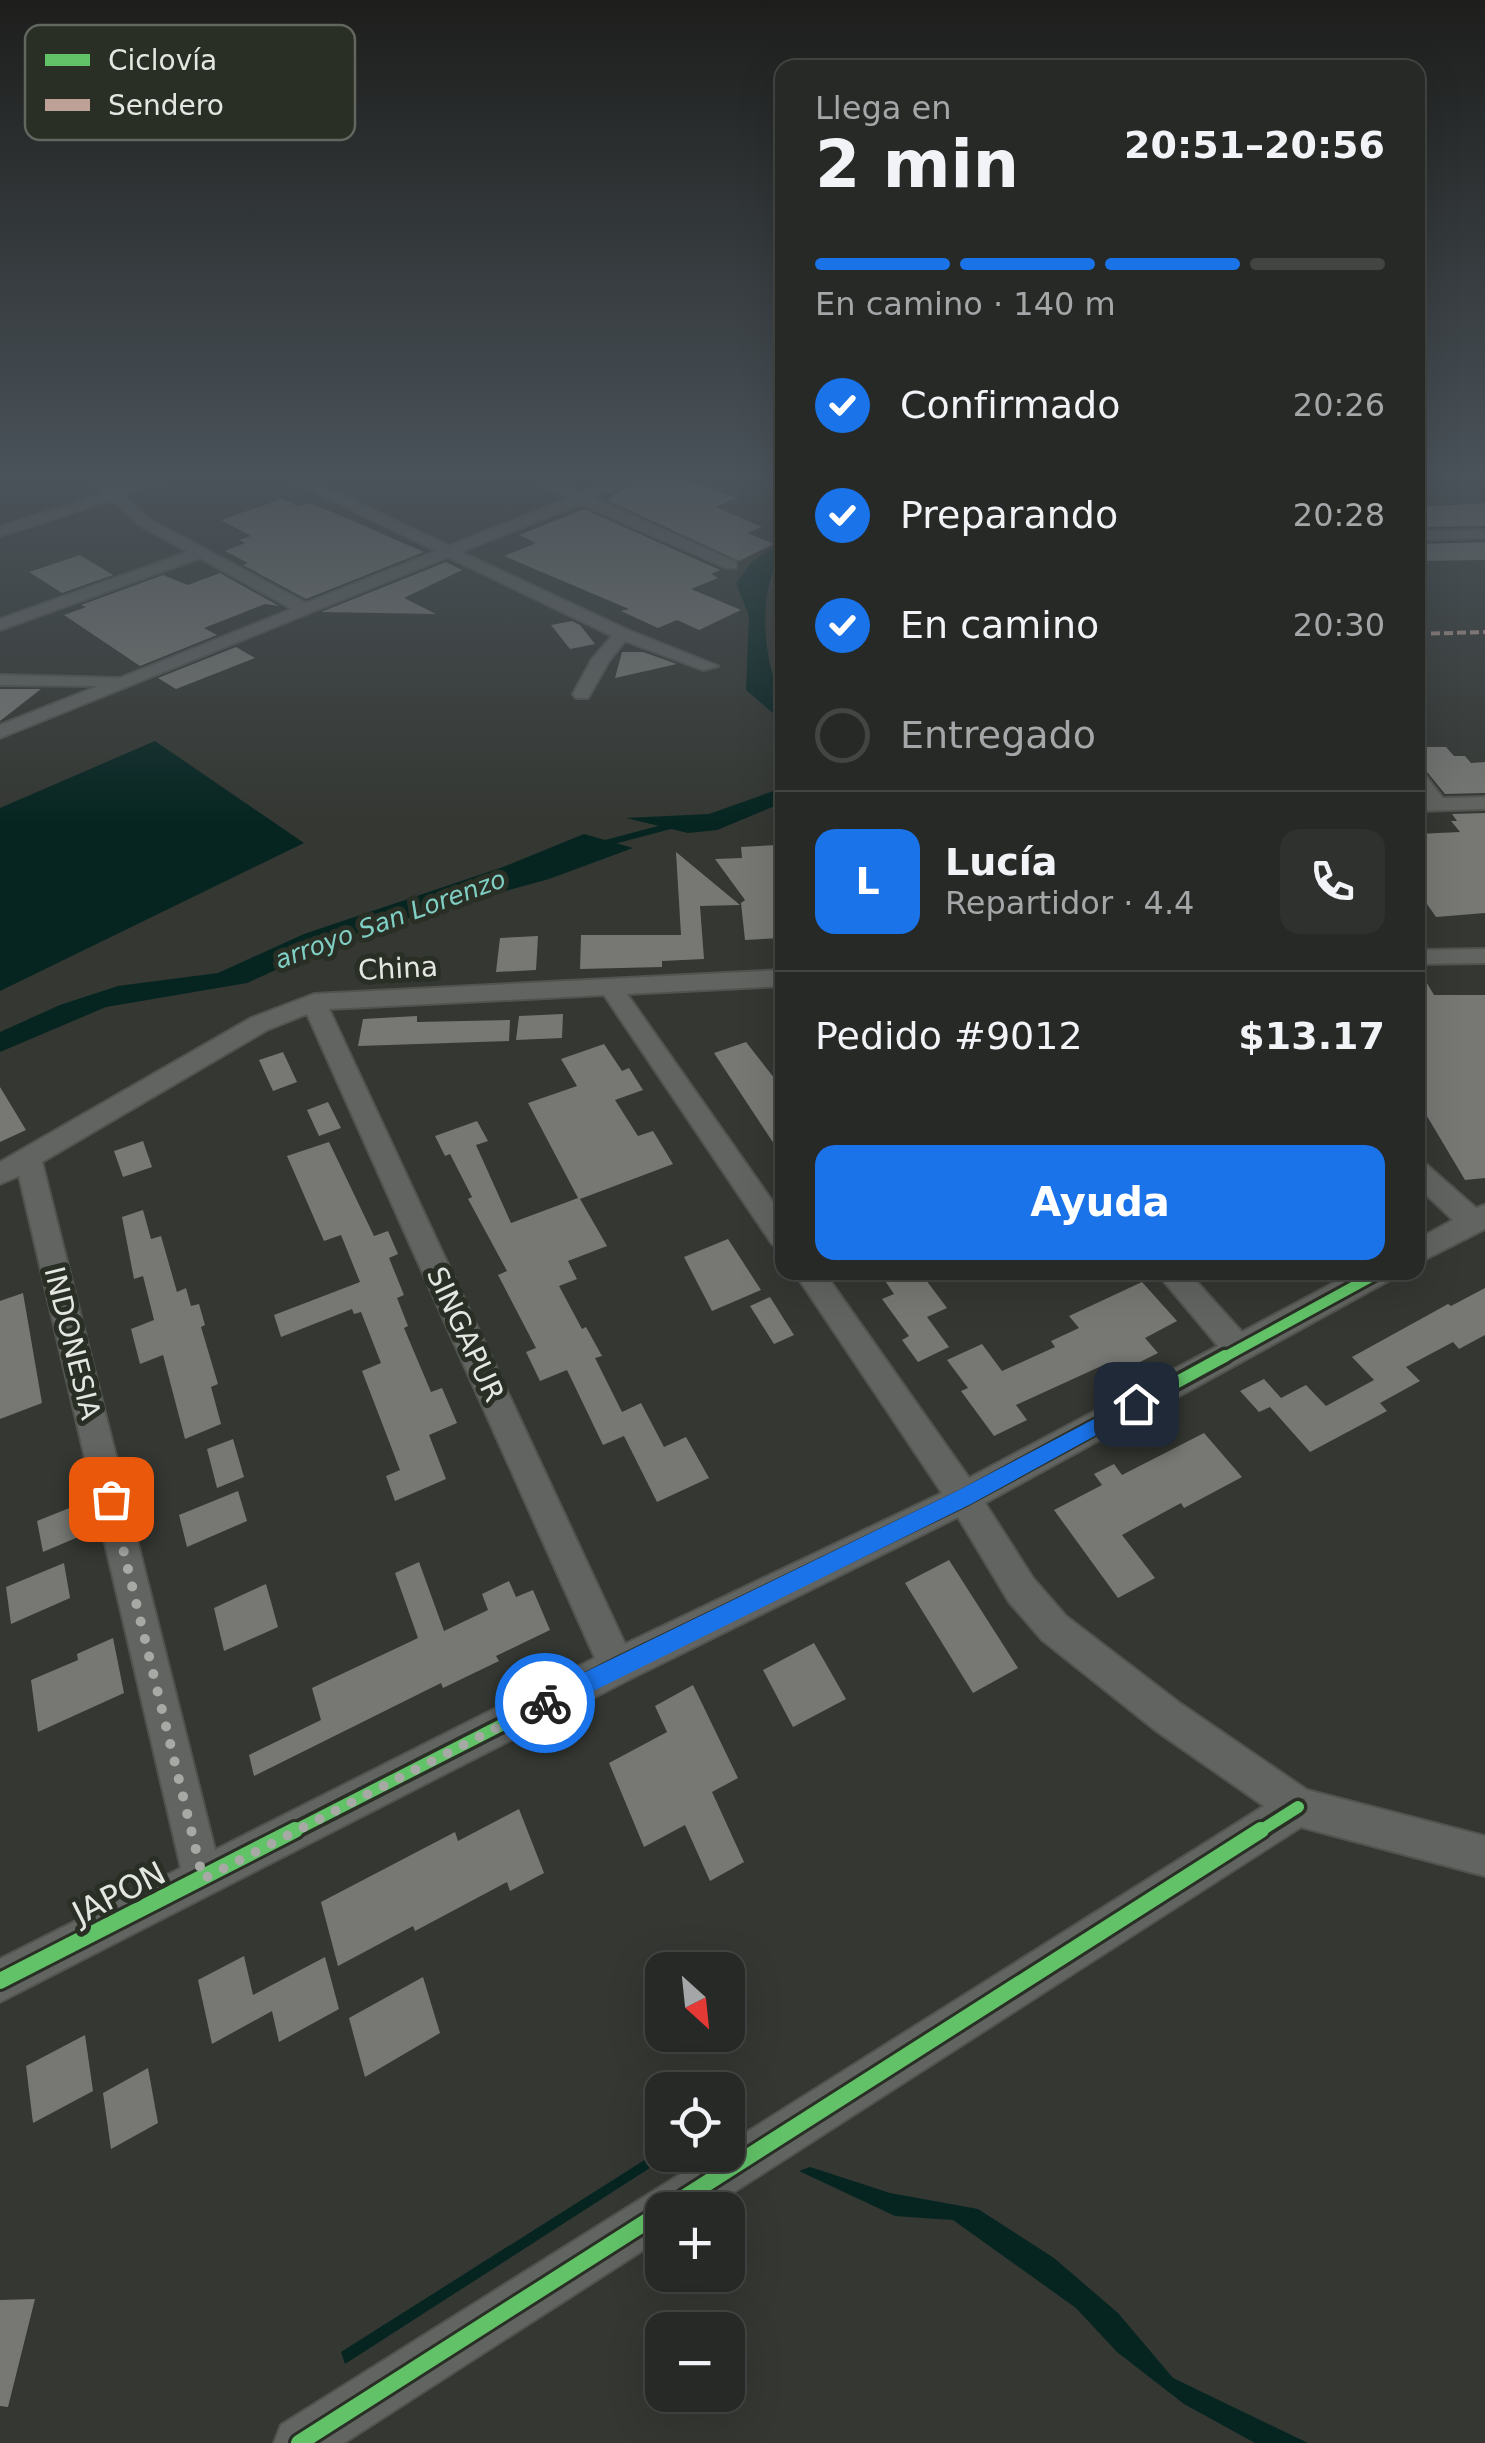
<!DOCTYPE html>
<html lang="es">
<head>
<meta charset="utf-8">
<style>
  :root { --surface:#272926; --page:#2f312e; --text:#f1f3f6; --muted:#a4a6a7; --line:#434543; --accent:#1a73e8 }
  body { margin:0; font-family:"DejaVu Sans",sans-serif; background:var(--page); color:var(--text); height:100vh; display:flex; flex-direction:column; font-size:38px; white-space:nowrap }
  * { box-sizing:border-box; margin:0 }
  p { font-size:32px; color:var(--muted) }
  .icon { flex:none; width:55px; height:55px; fill:none; stroke:currentColor; stroke-width:2; stroke-linecap:round; stroke-linejoin:round }
  .map { position:relative; flex:1; overflow:hidden }
  .sheet { position:absolute; left:775px; top:60px; width:650px; height:1220px; display:flex; flex-direction:column; background:var(--surface); border-radius:20px; box-shadow:0 10px 40px #0002,0 0 0 2px var(--line) }
  .sheet>* { flex:none }
  .needle { width:65px; rotate:153deg }
  .controls { position:absolute; left:645px; top:1952px; display:grid; gap:20px }
  .controls a { display:grid; place-items:center; width:100px; height:100px; border-radius:20px; background:var(--surface); box-shadow:0 10px 40px #0002,0 0 0 2px var(--line); font-size:50px }
  .pin { position:absolute; display:grid; place-items:center; width:85px; height:85px; color:#fff; margin:-42px; border-radius:20px; box-shadow:0 5px 15px #0006 }
  .courier { position:absolute; display:grid; place-items:center; width:100px; height:100px; margin:-50px; border:8px solid #1a73e8; border-radius:50%; background:#fff; color:#222; box-shadow:0 2px 12px #0007 }
  .summary em { font-style:normal; font-weight:700 }
  .summary div { display:flex; flex-direction:column-reverse }
  .summary { display:flex; align-items:center; justify-content:space-between; height:170px; padding:0 40px }
  h1 { font-size:65px; font-weight:700; line-height:75px }
  .bar { display:grid; grid-template-columns:repeat(4,1fr); gap:15px 10px; align-content:center; height:120px; padding:0 40px }
  .bar i { height:12px; border-radius:8px; background:var(--line) }
  .bar .current { background:var(--accent) }
  .bar p { grid-column:span 4 }
  .line { display:flex; align-items:center; gap:25px; padding:0 40px; border-top:2px solid var(--line) }
  .line div { flex:1 }
  .round { display:grid; place-items:center; flex:none; width:105px; height:105px; border-radius:20px; background:var(--page) }
  ol { padding:0 40px; list-style:none }
  li { display:flex; align-items:center; gap:30px; height:110px }
  li p { margin-inline-start:auto }
  li .icon { padding:10px; border-radius:50%; background:var(--accent); color:#fff; stroke-width:4 }
  li:last-child { color:var(--muted) }
  li i { width:55px; height:55px; border:5px solid var(--line); border-radius:50% }
  .primary-button { display:flex; gap:20px; margin-top:auto; padding:20px 40px }
  .primary-button a { flex:1; height:115px; border-radius:20px; background:var(--accent); color:#fff; font-size:40px; font-weight:700; line-height:115px; text-align:center }
  .map>svg:first-child { display:block }
  .water { fill:#062521 }
  .lines { fill:none; stroke-linecap:round; stroke-linejoin:round }
  .stream { stroke:#062521; stroke-width:6 }
  .building { fill:#777874 }
  .minor-casing { stroke:#51534e; stroke-width:4 }
  .minor { fill:#626461; fill-rule:evenodd }
  .quiet { stroke:#bda197; stroke-width:4; stroke-dasharray:9 4; stroke-linecap:butt }
  .cycleway-far2-casing { stroke:#2a2f26; stroke-width:16 }
  .cycleway-far1-casing { stroke:#2a2f26; stroke-width:19 }
  .cycleway-casing { stroke:#2a2f26; stroke-width:22 }
  .cycleway-far2 { stroke:#61c268; stroke-width:10 }
  .cycleway-far1 { stroke:#61c268; stroke-width:12 }
  .cycleway { stroke:#61c268; stroke-width:16 }
  .route { fill:#1a73e8 }
  .done { stroke:#a6a9a4; stroke-width:10; stroke-dasharray:0 18 }
  .labels { text-anchor:middle; stroke-width:10; stroke-linejoin:round; paint-order:stroke }
  .far-water-label { font-size:25px; font-style:italic; fill:#80cfc5; stroke:#2a2f26 }
  .street-label { font-size:28px; fill:#e4e7e1; stroke:#2a2f26 }
  .near-street-label { font-size:32px; fill:#e4e7e1; stroke:#2a2f26 }
  .key { fill:#2a2f26; stroke:#62665e; stroke-width:2.5 }
  .key-label { font-size:28px; fill:#e4e7e1 }
</style>
</head>
<body>
<div class="map">
<svg width="1485" height="2443" viewBox="0 0 1485 2443">
  <rect width="100%" height="100%" fill="#343732"/>
  <g class="water">
    <path d="M782,541V559C758,577 762,672 782,691V721L746,690L749,616L736,583L752,562Z"/>
    <polygon points="155,741 304,843 0,991 0,808"/>
    <polygon points="782,788 782,803 717,830 688,833 626,818 709,814"/>
    <polygon points="584,834 633,848 549,879 365,930 247,983 106,1007 0,1052 0,1032 60,1005 118,986 218,973 304,934 503,867"/>
    <polygon points="662,2149 662,2155 670,2155 345,2364 341,2352"/>
    <polygon points="810,2167 890,2193 978,2209 1054,2258 1118,2313 1173,2378 1308,2443 1255,2443 1184,2404 1117,2352 1076,2308 953,2220 895,2216 799,2171"/>
  </g>
  <g class="lines">
    <polyline class="stream" points="602,844 674,825"/>
  </g>
  <g class="building">
    <polygon points="634,481 692,481 736,498 716,507 762,527 747,533 774,544 739,561 607,500"/>
    <polygon points="282,499 298,506 308,503 330,511 424,552 306,599 243,565 248,563 225,551 245,543 239,540 251,536 221,520"/>
    <polygon points="1485,503 1485,526 1418,527 1418,507"/>
    <polygon points="584,509 720,570 711,574 718,578 691,589 741,610 699,630 677,620 658,628 621,611 629,609 504,556 536,543 519,535"/>
    <polygon points="1485,542 1485,560 1418,561 1418,544"/>
    <polygon points="80,555 113,575 62,593 29,572"/>
    <polygon points="446,562 462,570 404,598 436,614 321,612"/>
    <polygon points="220,573 279,606 265,604 204,628 217,635 140,666 64,615 86,607 81,605 163,575 188,585"/>
    <polygon points="572,621 580,625 595,644 570,649 551,625"/>
    <polygon points="236,647 255,658 176,689 158,678"/>
    <polygon points="622,652 643,652 677,664 615,678"/>
    <polygon points="0,689 41,689 0,721"/>
    <polygon points="1418,747 1446,747 1454,756 1465,756 1471,763 1485,762 1485,793 1445,794 1428,773 1418,768"/>
    <polygon points="1485,813 1485,913 1436,917 1418,891 1418,834 1460,832 1451,821 1457,821 1452,814"/>
    <polygon points="777,845 782,938 745,940 741,903 745,900 715,859 742,858 741,847"/>
    <polygon points="676,852 740,905 700,906 704,959 662,961 662,967 580,969 581,935 681,935"/>
    <polygon points="538,936 536,970 496,972 500,938"/>
    <polygon points="1418,968 1434,995 1485,995 1485,1178 1465,1180 1418,1101"/>
    <polygon points="563,1014 562,1038 516,1040 519,1016"/>
    <polygon points="417,1016 417,1022 510,1020 509,1041 358,1046 363,1019"/>
    <polygon points="746,1042 782,1088 782,1156 714,1053"/>
    <polygon points="604,1044 622,1071 629,1068 643,1090 615,1100 638,1136 653,1131 673,1164 580,1199 607,1246 568,1261 577,1279 559,1286 582,1329 586,1327 602,1356 595,1358 622,1412 641,1403 664,1447 686,1437 709,1478 657,1502 624,1436 603,1445 567,1370 540,1381 526,1352 536,1348 498,1275 507,1271 468,1199 472,1197 450,1154 445,1156 435,1136 477,1121 488,1141 476,1145 511,1223 578,1198 528,1103 577,1086 561,1059"/>
    <polygon points="283,1052 297,1082 273,1091 259,1060"/>
    <polygon points="0,1087 26,1130 0,1142"/>
    <polygon points="328,1102 341,1128 319,1136 307,1110"/>
    <polygon points="143,1141 152,1167 123,1177 114,1151"/>
    <polygon points="329,1142 374,1236 388,1231 398,1254 389,1258 404,1295 397,1298 408,1326 404,1328 431,1392 442,1388 457,1423 429,1435 446,1479 395,1501 386,1476 400,1470 362,1371 381,1363 361,1312 354,1314 352,1309 281,1337 274,1315 360,1282 341,1235 324,1241 287,1156"/>
    <polygon points="143,1210 151,1239 161,1236 177,1292 186,1288 191,1306 199,1304 205,1325 201,1327 218,1384 211,1387 221,1424 185,1439 163,1355 140,1364 131,1329 154,1320 143,1276 134,1279 122,1217"/>
    <polygon points="728,1239 761,1290 712,1311 684,1257"/>
    <polygon points="879,1272 920,1272 947,1308 927,1317 949,1347 918,1362 902,1340 909,1336 882,1299 894,1294"/>
    <polygon points="1142,1282 1177,1321 1145,1338 1158,1353 1116,1374 1108,1363 1016,1405 1027,1420 994,1436 961,1391 968,1388 947,1360 982,1344 1002,1371 1055,1347 1051,1341 1079,1328 1069,1316"/>
    <polygon points="1485,1288 1485,1335 1459,1349 1453,1342 1406,1367 1420,1381 1380,1403 1387,1411 1310,1452 1270,1407 1259,1412 1240,1391 1264,1379 1281,1398 1306,1385 1326,1406 1374,1380 1352,1357 1448,1304 1451,1306"/>
    <polygon points="23,1293 42,1403 0,1419 0,1301"/>
    <polygon points="770,1297 794,1335 774,1344 750,1306"/>
    <polygon points="1204,1433 1242,1477 1184,1508 1181,1503 1122,1535 1155,1578 1118,1598 1054,1510 1102,1485 1094,1474 1114,1464 1122,1475"/>
    <polygon points="233,1439 244,1477 217,1488 207,1449"/>
    <polygon points="238,1491 247,1521 187,1547 179,1515"/>
    <polygon points="77,1505 83,1535 43,1552 37,1521"/>
    <polygon points="949,1560 1018,1668 973,1693 905,1583"/>
    <polygon points="419,1562 444,1631 488,1610 482,1594 509,1581 516,1597 533,1590 550,1630 496,1656 499,1661 443,1688 441,1683 254,1776 249,1755 321,1720 312,1688 418,1638 395,1573"/>
    <polygon points="64,1563 70,1598 11,1624 6,1587"/>
    <polygon points="266,1584 278,1627 224,1651 214,1608"/>
    <polygon points="113,1638 124,1693 38,1732 31,1680 78,1660 77,1654"/>
    <polygon points="814,1643 846,1699 793,1727 763,1670"/>
    <polygon points="693,1685 738,1778 712,1792 744,1862 710,1881 685,1825 644,1847 609,1763 667,1732 655,1706"/>
    <polygon points="519,1809 544,1873 510,1891 507,1882 415,1931 413,1926 338,1966 321,1902 455,1832 458,1841"/>
    <polygon points="244,1956 253,1995 325,1957 339,2009 279,2042 272,2011 212,2044 198,1980"/>
    <polygon points="423,1977 440,2033 365,2077 349,2018"/>
    <polygon points="85,2035 93,2091 33,2123 26,2066"/>
    <polygon points="148,2068 158,2123 111,2149 103,2093"/>
    <polygon points="35,2299 8,2407 0,2406 0,2300"/>
  </g>
  <g class="lines">
    <g class="minor-casing">
      <g id="minor">
        <polygon points="93,481 108,481 117,489 140,481 162,481 124,496 149,519 306,603 436,551 293,481 312,481 449,546 569,498 535,481 554,481 581,493 611,481 631,481 593,498 736,562 736,568 726,568 581,504 461,552 628,630 718,666 703,670 625,641 609,661 588,698 576,698 573,694 592,659 612,636 448,557 0,738 0,725 98,686 0,685 0,675 120,678 292,609 200,558 0,630 0,619 188,552 139,525 112,500 0,536 0,527 105,493"/>
        <polygon points="763,481 782,481 782,490"/>
        <polygon points="1485,530 1485,538 1418,540 1418,531"/>
        <polygon points="1418,773 1425,775 1443,798 1485,797 1485,809 1418,811 1418,799 1423,799 1418,792"/>
        <polygon points="1485,949 1485,963 1418,964 1418,950"/>
        <path d="M782,970V986L627,994L782,1215V1247L772,1244L604,995L329,1009L625,1644L942,1493L794,1272H824L969,1478L1218,1346L1156,1272H1188L1242,1332L1354,1272H1394L1390,1280L985,1503L1033,1578L1066,1616L1181,1704L1307,1790L1485,1836V1876L1301,1827L706,2210H662V2238L344,2443H274L281,2425L711,2155H728V2144L1264,1806L1155,1730L1042,1640L1009,1602L958,1517L630,1679L0,2002V1959L181,1868L19,1176L0,1184V1162L251,1018L314,994ZM307,1014L595,1658L215,1850L42,1162L267,1030Z"/>
        <polygon points="1418,1162 1427,1165 1476,1208 1485,1205 1485,1229 1418,1263 1418,1239 1453,1220 1418,1187"/>
      </g>
    </g>
    <use href="#minor" class="minor"/>
    <polyline class="quiet" points="1418,634 1485,632"/>
    <g class="cycleway-far2-casing">
      <polyline id="cycleway-far2" points="1221,1359 1380,1272"/>
    </g>
    <g class="cycleway-far1-casing">
      <g id="cycleway-far1">
        <polyline points="290,1833 617,1666 964,1498 1225,1356"/>
        <polyline points="1257,1833 1298,1807"/>
      </g>
    </g>
    <g class="cycleway-casing">
      <g id="cycleway">
        <polyline points="0,1981 295,1830"/>
        <polyline points="299,2443 1261,1830"/>
      </g>
    </g>
    <use href="#cycleway-far2" class="cycleway-far2"/>
    <use href="#cycleway-far1" class="cycleway-far1"/>
    <use href="#cycleway" class="cycleway"/>
  </g>
  <linearGradient id="sky" x2="0" y2="1"><stop stop-color="#1d1e1c"/><stop offset="0.58" stop-color="#4a535a"/><stop offset="1" stop-color="#4a535a" stop-opacity="0"/></linearGradient>
  <rect width="1485" height="823" fill="url(#sky)"/>
  <polygon class="route" points="1136,1397 1142,1399 1142,1410 971,1504 553,1711 545,1714 538,1711 535,1703 538,1695 957,1491"/>
  <g class="lines">
    <polyline class="done" points="111,1499 203,1879 545,1703"/>
  </g>
  <g class="labels">
    <g class="far-water-label">
      <text transform="translate(390 919) rotate(-20)" y="9">arroyo San Lorenzo</text>
    </g>
    <g class="street-label">
      <text transform="translate(398 968) rotate(-3)" y="10">China</text>
      <text transform="translate(466 1334) rotate(65)" y="10">SINGAPUR</text>
      <text transform="translate(73 1343) rotate(76)" y="10">INDONESIA</text>
    </g>
    <g class="near-street-label">
      <text transform="translate(119 1893) rotate(-27)" y="11">JAPON</text>
    </g>
  </g>
  <rect x="25" y="25" width="330" height="115" rx="15" class="key"/>
  <rect x="45" y="54" width="45" height="12" fill="#61c268"/>
  <rect x="45" y="99" width="45" height="12" fill="#bda197"/>
  <g class="key-label">
    <text x="108" y="70">Ciclovía</text>
    <text x="108" y="115">Sendero</text>
  </g>
</svg>
<div class="controls">
<a><svg class="needle" viewBox="-14 -14 28 28"><path d="M0-13l5 13h-10z" fill="#e53935"/><path d="M0 13l5-13h-10z" fill="#a4a6a7"/></svg></a>
<a><svg class="icon" aria-label="locate" viewBox="0 0 24 24"><circle cx="12" cy="12" r="6"/><path d="M12 2v4M12 18v4M2 12h4M18 12h4"/></svg></a>
<a>+</a>
<a>−</a>
</div>
<div class="pin" style="left:111px;top:1499px;background:#ea580c"><svg class="icon" aria-label="bag" viewBox="0 0 24 24"><path d="M5 8h14l-1 12H6zM9 8a3 3 0 0 1 6 0"/></svg></div>
<div class="pin" style="left:1136px;top:1404px;background:#1f2937"><svg class="icon" aria-label="home" viewBox="0 0 24 24"><path d="M3 11l9-7 9 7M6 9v11h12V9"/></svg></div>
<div class="courier" style="left:545px;top:1703px"><svg class="icon" aria-label="bike" viewBox="0 0 24 24"><circle cx="6" cy="16" r="4"/><circle cx="18" cy="16" r="4"/><path d="M6 16l4-8h5l3 8M10 8l3 8H6M13 5h3"/></svg></div>
<section class="sheet">
<div class="summary"><div><h1>2 min</h1><p>Llega en</p></div><em>20:51–20:56</em></div>
<div class="bar"><i class="current"></i><i class="current"></i><i class="current"></i><i></i><p>En camino · 140 m</p></div>
<ol>
<li><svg class="icon" aria-label="check" viewBox="0 0 24 24"><path d="M5 12l5 5 9-10"/></svg>Confirmado<p>20:26</p></li>
<li><svg class="icon" aria-label="check" viewBox="0 0 24 24"><path d="M5 12l5 5 9-10"/></svg>Preparando<p>20:28</p></li>
<li><svg class="icon" aria-label="check" viewBox="0 0 24 24"><path d="M5 12l5 5 9-10"/></svg>En camino<p>20:30</p></li>
<li><i></i>Entregado</li>
</ol>
<div class="line" style="height:180px"><b class="round" style="background:var(--accent);color:#fff">L</b><div><b>Lucía</b><p>Repartidor · 4.4</p></div><a class="round"><svg class="icon" aria-label="phone" viewBox="0 0 24 24"><path d="M5 4h4l2 5-3 2q2 4 5 5l2-3 5 2v4C11 20 4 13 5 4z"/></svg></a></div>
<div class="line" style="height:130px"><div>Pedido #9012</div><b>$13.17</b></div>
<div class="primary-button"><a>Ayuda</a></div>
</section>
</div>
</body>
</html>
